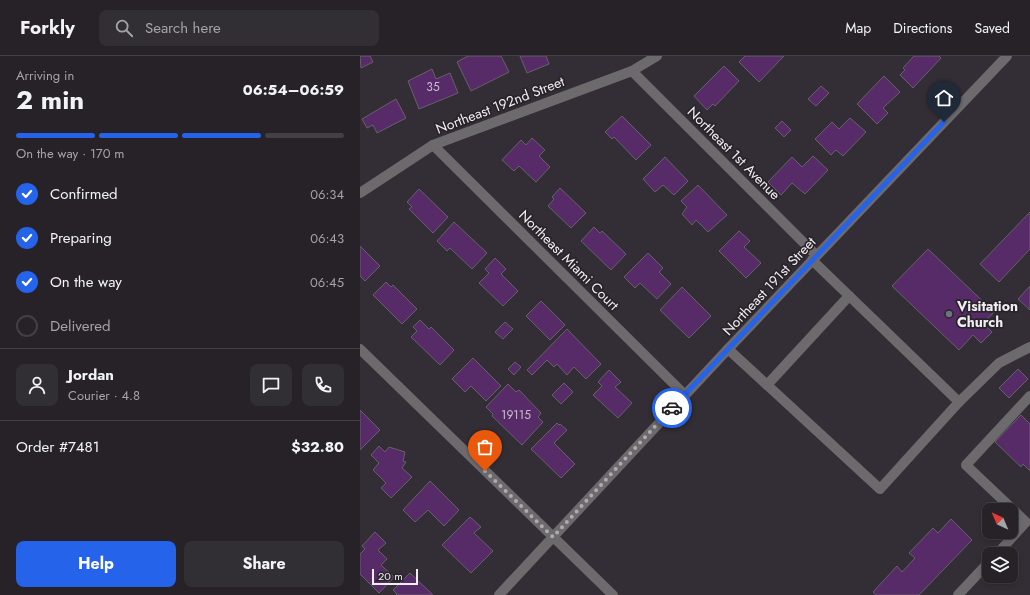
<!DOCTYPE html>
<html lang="en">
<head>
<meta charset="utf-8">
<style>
  :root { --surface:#262228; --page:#322f34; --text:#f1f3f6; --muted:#a4a4a8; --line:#423f45; --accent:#2563eb }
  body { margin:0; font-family:Jost,sans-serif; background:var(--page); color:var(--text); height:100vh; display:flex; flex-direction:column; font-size:15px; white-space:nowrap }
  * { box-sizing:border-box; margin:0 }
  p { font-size:13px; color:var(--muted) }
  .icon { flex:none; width:22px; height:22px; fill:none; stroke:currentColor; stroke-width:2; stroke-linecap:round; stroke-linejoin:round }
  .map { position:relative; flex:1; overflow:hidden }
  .side { display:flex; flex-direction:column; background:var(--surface); width:360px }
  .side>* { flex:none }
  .needle { width:26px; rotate:316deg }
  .fabs { position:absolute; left:622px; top:447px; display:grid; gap:8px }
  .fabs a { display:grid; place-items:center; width:36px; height:36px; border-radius:8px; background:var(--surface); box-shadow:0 2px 6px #0003,0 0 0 1px var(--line); font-size:20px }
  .scale { position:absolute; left:12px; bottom:10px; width:46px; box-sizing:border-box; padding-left:4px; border:2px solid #f1eef2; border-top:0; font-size:11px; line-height:14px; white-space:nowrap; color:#f1eef2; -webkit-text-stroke:3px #29242b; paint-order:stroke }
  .pin { position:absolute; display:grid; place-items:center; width:34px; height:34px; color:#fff; margin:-41px -17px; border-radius:50% 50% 50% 0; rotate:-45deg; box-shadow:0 0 4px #0007 }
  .pin .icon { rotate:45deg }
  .courier { position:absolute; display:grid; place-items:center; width:40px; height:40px; margin:-20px; border:3px solid #2563eb; border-radius:50%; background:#fff; color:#222; box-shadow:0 1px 5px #0007 }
  .head em { font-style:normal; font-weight:700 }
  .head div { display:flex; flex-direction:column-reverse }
  .head { display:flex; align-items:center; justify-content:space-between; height:68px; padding:0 16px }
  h1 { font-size:26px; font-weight:700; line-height:30px }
  .bar { display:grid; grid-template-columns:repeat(4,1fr); gap:6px 4px; align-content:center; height:48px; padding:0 16px }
  .bar i { height:5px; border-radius:3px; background:var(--line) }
  .bar .active { background:var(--accent) }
  .bar p { grid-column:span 4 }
  .line { display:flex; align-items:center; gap:10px; padding:0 16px; border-top:1px solid var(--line) }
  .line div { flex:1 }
  .round { display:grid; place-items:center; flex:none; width:42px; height:42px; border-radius:8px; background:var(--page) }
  ol { padding:0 16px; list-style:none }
  li { display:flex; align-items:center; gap:12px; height:44px }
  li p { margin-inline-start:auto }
  li .icon { padding:4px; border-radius:50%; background:var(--accent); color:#fff; stroke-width:4 }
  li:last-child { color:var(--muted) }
  li i { width:22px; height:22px; border:2px solid var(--line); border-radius:50% }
  .cta { display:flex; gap:8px; margin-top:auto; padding:8px 16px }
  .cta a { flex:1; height:46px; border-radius:8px; background:var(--accent); color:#fff; font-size:16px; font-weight:700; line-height:46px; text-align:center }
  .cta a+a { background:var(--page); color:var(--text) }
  header { display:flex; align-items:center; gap:24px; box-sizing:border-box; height:56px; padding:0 20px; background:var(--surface); border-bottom:1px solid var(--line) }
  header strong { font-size:19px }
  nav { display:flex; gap:22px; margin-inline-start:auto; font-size:14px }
  .search { width:280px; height:36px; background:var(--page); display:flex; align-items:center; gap:10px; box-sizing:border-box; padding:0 14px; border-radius:8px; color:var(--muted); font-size:15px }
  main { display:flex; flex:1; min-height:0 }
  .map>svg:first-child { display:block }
  .building { fill:#562b67; stroke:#666169 }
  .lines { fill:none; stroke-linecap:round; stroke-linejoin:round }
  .minor { stroke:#6d6a6d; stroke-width:10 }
  .done { stroke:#aeabb0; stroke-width:4; stroke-dasharray:0 7.2 }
  .route { stroke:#2563eb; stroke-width:5 }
  .worship-dot { fill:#6b7280; stroke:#29242b; stroke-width:1.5 }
  .labels { text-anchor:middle; stroke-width:3.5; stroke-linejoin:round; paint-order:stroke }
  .number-label { font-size:12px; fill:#cabdcf }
  .street-label { font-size:14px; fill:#f1eef2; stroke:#29242b }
  .poi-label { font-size:14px; font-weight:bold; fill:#f1eef2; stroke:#29242b; text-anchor:start }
</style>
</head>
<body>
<header>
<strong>Forkly</strong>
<div class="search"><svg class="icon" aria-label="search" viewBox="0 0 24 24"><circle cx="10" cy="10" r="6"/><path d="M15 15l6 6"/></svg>Search here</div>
<nav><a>Map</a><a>Directions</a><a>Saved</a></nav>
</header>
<main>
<section class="side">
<div class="head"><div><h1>2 min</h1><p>Arriving in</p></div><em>06:54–06:59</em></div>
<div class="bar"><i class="active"></i><i class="active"></i><i class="active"></i><i></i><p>On the way · 170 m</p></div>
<ol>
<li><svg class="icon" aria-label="check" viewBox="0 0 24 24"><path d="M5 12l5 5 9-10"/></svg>Confirmed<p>06:34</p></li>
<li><svg class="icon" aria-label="check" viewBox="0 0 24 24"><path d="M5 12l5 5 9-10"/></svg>Preparing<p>06:43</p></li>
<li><svg class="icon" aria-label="check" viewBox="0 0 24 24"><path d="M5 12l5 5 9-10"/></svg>On the way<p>06:45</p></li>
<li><i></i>Delivered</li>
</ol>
<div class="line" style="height:72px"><a class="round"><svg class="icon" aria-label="person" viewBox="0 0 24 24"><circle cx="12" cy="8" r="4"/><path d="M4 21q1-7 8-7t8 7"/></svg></a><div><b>Jordan</b><p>Courier · 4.8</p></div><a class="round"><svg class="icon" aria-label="chat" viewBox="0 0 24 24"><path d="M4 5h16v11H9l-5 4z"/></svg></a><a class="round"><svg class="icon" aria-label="phone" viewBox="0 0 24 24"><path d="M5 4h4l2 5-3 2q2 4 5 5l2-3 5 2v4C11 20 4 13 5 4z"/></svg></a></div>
<div class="line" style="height:52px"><div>Order #7481</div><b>$32.80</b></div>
<div class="cta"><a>Help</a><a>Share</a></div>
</section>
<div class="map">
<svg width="670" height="539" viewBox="0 0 670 539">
  <rect width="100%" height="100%" fill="#332e35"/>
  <g class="building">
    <polygon points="0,0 10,0 13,6 1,12"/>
    <polygon points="108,0 141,0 149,16 111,35 97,6"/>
    <polygon points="160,0 186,0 189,8 167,17"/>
    <polygon points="385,0 424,0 399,26 379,6"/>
    <polygon points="554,0 579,0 581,2 553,32 540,19 545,14 543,12"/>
    <polygon points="364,10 379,25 355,50 353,48 347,54 334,40"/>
    <polygon points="72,13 76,23 90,17 98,37 59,53 48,25"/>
    <polygon points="524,20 540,36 523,52 528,57 517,68 497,48"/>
    <polygon points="461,30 469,37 456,50 448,43"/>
    <polygon points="36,43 46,62 17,77 13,69 7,72 2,63"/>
    <polygon points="262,60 291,89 276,104 254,81 252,83 245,76"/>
    <polygon points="490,62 506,76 483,100 476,94 471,99 455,83 472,66 479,73"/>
    <polygon points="422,65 431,74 424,81 415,72"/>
    <polygon points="172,82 185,94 179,100 190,111 176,126 159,110 154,115 142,104 161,84 166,89"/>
    <polygon points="453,100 468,114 445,138 432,127 421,139 408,126 432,101 442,111"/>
    <polygon points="305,101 328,125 314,139 303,129 295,136 283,123"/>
    <polygon points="338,129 367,159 348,176 336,164 332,169 322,158 327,151 321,145"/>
    <polygon points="200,132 226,157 211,172 188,150 194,143 192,141"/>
    <polygon points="59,133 88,161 73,177 49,153 52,151 47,146"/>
    <polygon points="670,156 670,193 639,226 620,208"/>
    <polygon points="94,166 127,197 112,213 90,192 87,195 77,185"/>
    <polygon points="234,171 240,177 242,175 266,198 251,214 221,185"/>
    <polygon points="379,175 390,185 384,191 401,207 386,222 359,195"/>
    <polygon points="0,190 20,210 5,225 0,220"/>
    <polygon points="568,193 634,256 623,268 632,276 621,287 613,279 599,294 532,230"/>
    <polygon points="288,197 303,212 299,216 311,228 297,243 280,227 275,232 264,221"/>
    <polygon points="135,202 146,213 141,218 158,235 143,250 119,227 129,217 125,213"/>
    <polygon points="26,226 31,231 33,229 57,253 42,268 13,239"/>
    <polygon points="670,230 670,254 658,243"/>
    <polygon points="322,231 351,260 329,282 300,254"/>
    <polygon points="181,245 205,269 190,284 166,260"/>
    <polygon points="60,264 69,273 71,271 94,294 80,309 51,281 57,275 53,271"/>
    <polygon points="145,266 153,273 143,283 135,276"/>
    <polygon points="207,273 241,308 226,323 214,311 207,319 197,308 194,311 187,304 172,319 167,314"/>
    <polygon points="113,302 141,330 126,345 111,330 105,336 92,323"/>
    <polygon points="155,306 161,311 154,319 148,313"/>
    <polygon points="658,313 668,323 649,342 639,332"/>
    <polygon points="249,314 261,326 255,331 272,347 258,362 233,339 242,330 238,326"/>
    <polygon points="204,327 213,336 201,348 192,339"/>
    <polygon points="148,328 156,336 159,334 181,357 178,361 183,366 162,389 132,360 133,358 126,351"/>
    <polygon points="0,354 20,374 0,394"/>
    <polygon points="661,359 670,368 670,415 663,408 661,411 635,386"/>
    <polygon points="197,367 199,369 200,368 207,374 194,387 215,408 201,422 171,393"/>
    <polygon points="19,390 25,396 29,391 45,396 43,405 46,406 42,412 52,421 31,442 21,432 26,427 13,414 19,407 11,399"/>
    <polygon points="70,425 99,454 84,470 68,454 55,466 43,454"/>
    <polygon points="110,461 121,471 114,477 133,495 111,517 82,489"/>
    <polygon points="591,463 612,484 559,539 516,539 513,536 537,510 542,516 555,502 549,497 573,472 578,477"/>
    <polygon points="15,476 26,487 18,494 27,503 21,509 34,521 19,537 0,518 0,498 5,493 2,490"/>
    <polygon points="50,517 73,539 36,539 37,538 33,534"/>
  </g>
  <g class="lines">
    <g class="minor">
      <polyline points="272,15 456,199"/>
      <polyline points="73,89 325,339"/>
      <polyline points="0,137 73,89 272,15 297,0"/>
      <polyline points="452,204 599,346"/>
      <polyline points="0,293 253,539"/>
      <polyline points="368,293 520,433 599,346 639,307 670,291"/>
      <polyline points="407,329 489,240"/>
      <polyline points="637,498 666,466 606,409 670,340"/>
      <polyline points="139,539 368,293 647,0"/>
      <polyline points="598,539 629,506"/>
    </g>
  </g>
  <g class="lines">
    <polyline class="done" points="125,415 193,481 312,352"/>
    <polyline class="route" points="312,352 584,66"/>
  </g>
  <circle class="worship-dot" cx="589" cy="258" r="4"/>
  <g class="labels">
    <g class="number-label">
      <text x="73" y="35">35</text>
      <text x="156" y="363">19115</text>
    </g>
    <g class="street-label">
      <text transform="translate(140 49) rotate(-21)" y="5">Northeast 192nd Street</text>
      <text transform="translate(374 97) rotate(45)" y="5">Northeast 1st Avenue</text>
      <text transform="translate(209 204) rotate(45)" y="5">Northeast Miami Court</text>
      <text transform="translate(409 230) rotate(-47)" y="5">Northeast 191st Street</text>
    </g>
    <g class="poi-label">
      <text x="597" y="255">Visitation<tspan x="597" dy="16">Church</tspan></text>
    </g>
  </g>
</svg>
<div class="fabs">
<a><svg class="needle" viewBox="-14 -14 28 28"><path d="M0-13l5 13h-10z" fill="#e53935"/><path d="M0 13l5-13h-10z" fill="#a4a4a8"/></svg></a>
<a><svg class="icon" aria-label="layers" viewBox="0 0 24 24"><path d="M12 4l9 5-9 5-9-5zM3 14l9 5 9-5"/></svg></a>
</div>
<div class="scale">20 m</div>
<div class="pin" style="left:125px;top:415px;background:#ea580c"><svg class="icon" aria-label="bag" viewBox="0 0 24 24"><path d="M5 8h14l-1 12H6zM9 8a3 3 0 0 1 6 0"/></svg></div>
<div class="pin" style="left:584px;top:66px;background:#1f2937"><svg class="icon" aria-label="home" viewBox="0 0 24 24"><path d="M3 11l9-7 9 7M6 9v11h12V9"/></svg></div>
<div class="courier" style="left:312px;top:352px"><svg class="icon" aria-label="car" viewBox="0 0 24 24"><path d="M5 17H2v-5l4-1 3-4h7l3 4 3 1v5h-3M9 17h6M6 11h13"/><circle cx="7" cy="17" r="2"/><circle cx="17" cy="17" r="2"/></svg></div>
</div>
</main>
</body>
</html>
